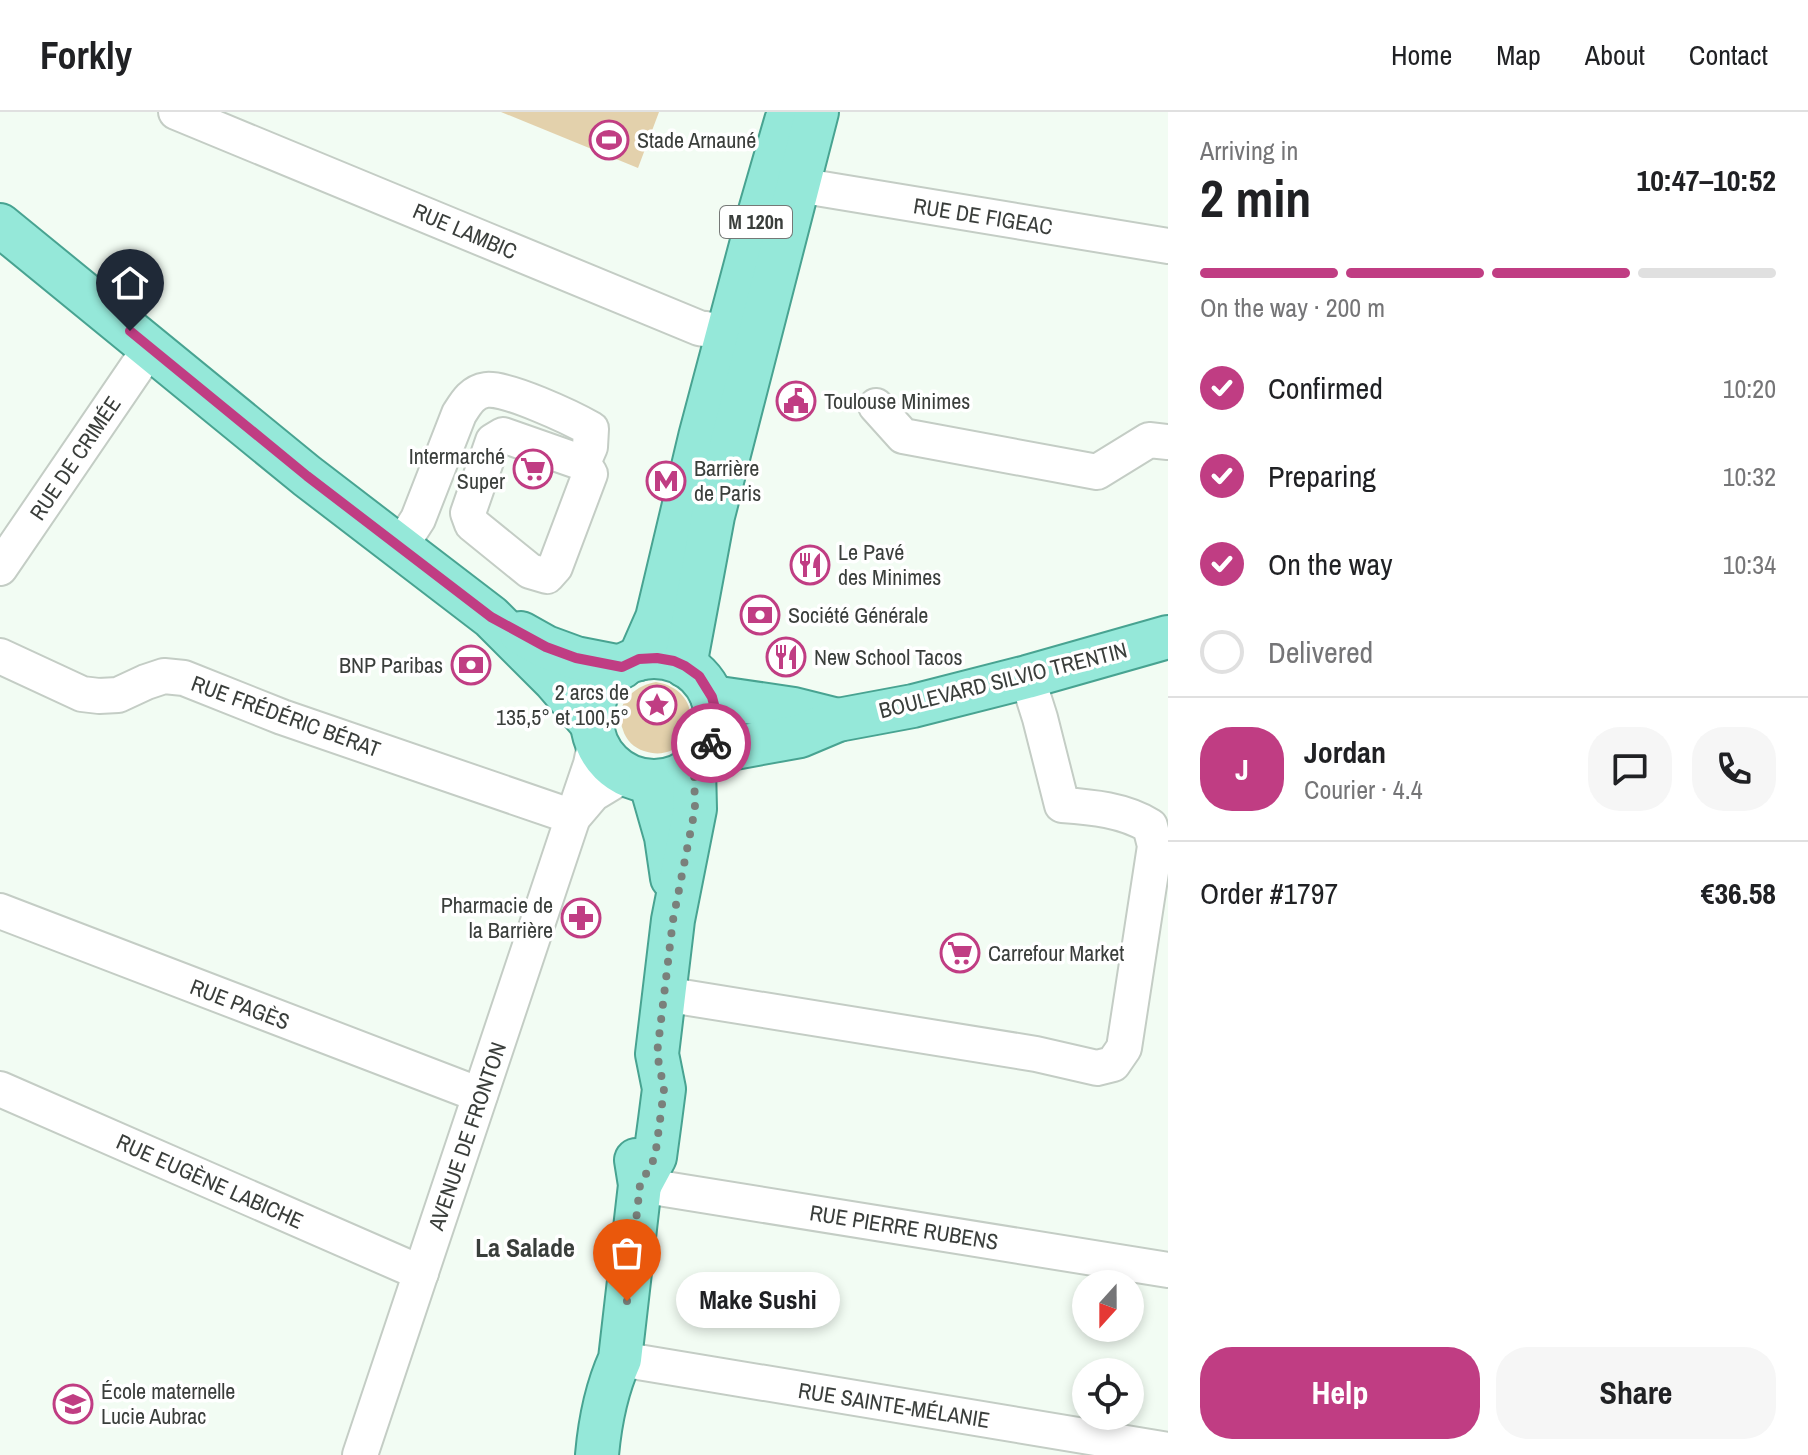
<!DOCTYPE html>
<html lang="en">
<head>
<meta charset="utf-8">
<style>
  :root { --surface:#fff; --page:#f6f6f6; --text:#202124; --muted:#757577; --line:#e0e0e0; --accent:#c03d83 }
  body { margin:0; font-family:"Archivo Narrow",sans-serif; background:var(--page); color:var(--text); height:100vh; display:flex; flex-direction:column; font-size:30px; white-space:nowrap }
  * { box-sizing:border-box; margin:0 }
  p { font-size:26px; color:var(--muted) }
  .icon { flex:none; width:44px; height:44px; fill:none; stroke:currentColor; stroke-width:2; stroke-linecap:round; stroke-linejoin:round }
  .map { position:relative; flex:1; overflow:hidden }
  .sheet { display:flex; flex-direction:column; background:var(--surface); width:640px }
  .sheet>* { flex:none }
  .needle { width:52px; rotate:201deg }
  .fabs { position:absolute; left:1072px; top:1158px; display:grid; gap:16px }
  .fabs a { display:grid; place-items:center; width:72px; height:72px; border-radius:50%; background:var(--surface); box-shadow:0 4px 12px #0003; font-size:40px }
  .pin { position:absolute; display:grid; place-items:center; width:68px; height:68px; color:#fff; margin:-82px -34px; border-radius:50% 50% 50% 0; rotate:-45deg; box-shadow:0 0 8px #0007 }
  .pin .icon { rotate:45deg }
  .courier { position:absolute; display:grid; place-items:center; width:80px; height:80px; margin:-40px; border:6px solid #c03d83; border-radius:50%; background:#fff; color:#222; box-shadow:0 2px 10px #0007 }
  .bubble { position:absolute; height:56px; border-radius:28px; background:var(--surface); box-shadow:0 4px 12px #0003; font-size:26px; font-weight:700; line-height:56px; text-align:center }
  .summary em { font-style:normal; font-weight:700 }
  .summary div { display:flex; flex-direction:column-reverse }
  .summary { display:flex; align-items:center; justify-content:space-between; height:136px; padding:0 32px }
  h1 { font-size:52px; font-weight:700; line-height:60px }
  .bar { display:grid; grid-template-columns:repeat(4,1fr); gap:12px 8px; align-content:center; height:96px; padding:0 32px }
  .bar i { height:10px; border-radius:6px; background:var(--line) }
  .bar .selected { background:var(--accent) }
  .bar p { grid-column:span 4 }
  .line { display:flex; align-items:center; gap:20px; padding:0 32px; border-top:2px solid var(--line) }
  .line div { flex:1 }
  .round { display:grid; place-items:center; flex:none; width:84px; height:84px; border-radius:32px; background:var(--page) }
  ol { padding:0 32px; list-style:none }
  li { display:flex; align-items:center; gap:24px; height:88px }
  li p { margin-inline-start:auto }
  li .icon { padding:8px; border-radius:50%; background:var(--accent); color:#fff; stroke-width:4 }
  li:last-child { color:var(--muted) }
  li i { width:44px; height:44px; border:4px solid var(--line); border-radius:50% }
  .button { display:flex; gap:16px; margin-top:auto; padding:16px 32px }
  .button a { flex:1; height:92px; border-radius:32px; background:var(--accent); color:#fff; font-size:32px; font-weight:700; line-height:92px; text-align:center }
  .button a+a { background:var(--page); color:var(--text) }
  header { display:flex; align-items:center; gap:48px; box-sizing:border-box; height:112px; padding:0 40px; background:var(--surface); border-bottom:2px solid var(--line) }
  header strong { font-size:38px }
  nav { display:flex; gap:44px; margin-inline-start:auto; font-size:28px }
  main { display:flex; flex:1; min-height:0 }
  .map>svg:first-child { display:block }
  .green { fill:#e3d1ac; fill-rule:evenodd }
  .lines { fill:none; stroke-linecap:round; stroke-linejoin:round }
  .minor-casing { stroke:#c4cdc5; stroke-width:38 }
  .major-casing { stroke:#48a391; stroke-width:46 }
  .minor { stroke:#fff; stroke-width:34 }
  .major { stroke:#95e8d9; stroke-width:42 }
  .done { stroke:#7a807b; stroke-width:8; stroke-dasharray:0 14.4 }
  .route { stroke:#c03d83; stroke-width:10 }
  .labels { text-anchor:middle; stroke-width:7; stroke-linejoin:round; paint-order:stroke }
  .shield { fill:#fff; stroke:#757876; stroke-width:2 }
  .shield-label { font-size:20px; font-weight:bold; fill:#3a3e3b }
  .poi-label { font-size:22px; fill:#3a3e3b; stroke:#fff; text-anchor:start }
  .street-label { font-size:22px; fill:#3a3e3b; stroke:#fff }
  .quarter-label { font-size:26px; font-weight:bold; fill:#3a3e3b; stroke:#fff }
</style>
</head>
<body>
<header>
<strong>Forkly</strong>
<nav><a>Home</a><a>Map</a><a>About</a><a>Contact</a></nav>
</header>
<main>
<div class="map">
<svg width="1168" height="1343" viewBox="0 0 1168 1343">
  <rect width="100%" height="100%" fill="#f2fcf3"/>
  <g class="green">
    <polygon points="501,0 659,0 638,56"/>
    <path d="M656,570C714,580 692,656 644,639C634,636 626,628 623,618C613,593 633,574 656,570ZM655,583L665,585L671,594L668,604L658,608C648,606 644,599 647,589Z"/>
  </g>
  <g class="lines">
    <g class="minor-casing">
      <g id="minor">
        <path d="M176,0L699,216C716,219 733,220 749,227"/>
        <polyline points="798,73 1168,134"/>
        <polyline points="876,294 903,324 1097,360 1149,328 1168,330"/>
        <polygon points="503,323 583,351 590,362 555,455 547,464 530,459 472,412 468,401 493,329"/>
        <path d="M400,435L418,407L459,302C466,291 472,280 486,278C506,275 572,306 591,317L590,335L583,351"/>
        <polyline points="0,456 150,236"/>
        <polyline points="0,544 82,582 99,584 118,583 146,570 164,564 184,566 282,605 573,705"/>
        <polyline points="576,702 593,682 626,662"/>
        <polyline points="0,799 480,983"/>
        <path d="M664,882L1036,942L1097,956L1113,952L1124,936L1155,734L1150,714C1124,698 1092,695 1062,693L1040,606L1027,565"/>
        <polyline points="0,977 421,1161"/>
        <polyline points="640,1073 1168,1158"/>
        <polyline points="620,1247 1168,1338"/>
        <polyline points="360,1343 573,705 591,652 596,628"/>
      </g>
    </g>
    <g class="major-casing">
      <g id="major">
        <polyline points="0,113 307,364 491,505 555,569 592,612"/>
        <polyline points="521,521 546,535 576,546 622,555"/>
        <circle cx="654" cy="607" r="62"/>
        <polyline points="639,547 657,506 700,325 760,99 786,9"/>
        <polyline points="685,554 713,404 817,0"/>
        <polyline points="712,585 794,597 838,608"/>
        <polyline points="707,641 800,624 838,608 913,594 1027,565 1168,525"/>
        <polyline points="650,669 666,725 672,766"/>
        <polyline points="640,1073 655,1045 660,1008 664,977 657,942 673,808 695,697 694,655"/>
        <path d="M597,1343C600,1309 606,1278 620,1247L640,1073L636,1048"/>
      </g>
    </g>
    <use href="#minor" class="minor"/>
    <use href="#major" class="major"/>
  </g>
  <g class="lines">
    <polyline class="done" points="627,1189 640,1073 655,1045 660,1008 664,977 657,942 673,808 695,697 694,655 707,641 711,631"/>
    <polyline class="route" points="130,219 307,364 491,505 546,535 576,546 622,555 639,547 657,546 674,549 685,554 699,564 712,585 716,600 716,615 711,631"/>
  </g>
  <defs>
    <g id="stadium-ring" transform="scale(2)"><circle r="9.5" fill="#fff" stroke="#c03d83" stroke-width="1.5"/><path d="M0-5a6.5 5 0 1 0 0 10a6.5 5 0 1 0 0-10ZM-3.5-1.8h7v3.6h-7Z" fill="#c03d83"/></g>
    <g id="civic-ring" transform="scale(2)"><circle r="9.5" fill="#fff" stroke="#c03d83" stroke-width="1.5"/><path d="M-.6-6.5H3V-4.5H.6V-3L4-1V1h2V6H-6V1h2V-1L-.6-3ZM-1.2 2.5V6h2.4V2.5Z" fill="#c03d83"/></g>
    <g id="supermarket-ring" transform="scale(2)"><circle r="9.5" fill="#fff" stroke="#c03d83" stroke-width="1.5"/><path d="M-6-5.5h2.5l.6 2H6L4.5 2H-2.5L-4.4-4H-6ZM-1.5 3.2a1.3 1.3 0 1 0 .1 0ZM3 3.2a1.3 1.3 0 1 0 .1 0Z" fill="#c03d83"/></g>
    <g id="metro-ring" transform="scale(2)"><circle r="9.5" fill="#fff" stroke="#c03d83" stroke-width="1.5"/><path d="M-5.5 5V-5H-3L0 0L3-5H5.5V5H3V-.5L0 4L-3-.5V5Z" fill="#c03d83"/></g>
    <g id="restaurant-ring" transform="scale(2)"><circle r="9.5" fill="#fff" stroke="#c03d83" stroke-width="1.5"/><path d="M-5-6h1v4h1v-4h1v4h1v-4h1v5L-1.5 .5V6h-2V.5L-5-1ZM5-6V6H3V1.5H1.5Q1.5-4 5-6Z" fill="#c03d83"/></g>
    <g id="bank-ring" transform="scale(2)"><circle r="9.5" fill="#fff" stroke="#c03d83" stroke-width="1.5"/><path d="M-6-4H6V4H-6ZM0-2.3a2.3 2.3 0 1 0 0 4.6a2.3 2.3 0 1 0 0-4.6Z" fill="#c03d83"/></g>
    <g id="sight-ring" transform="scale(2)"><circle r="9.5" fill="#fff" stroke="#c03d83" stroke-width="1.5"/><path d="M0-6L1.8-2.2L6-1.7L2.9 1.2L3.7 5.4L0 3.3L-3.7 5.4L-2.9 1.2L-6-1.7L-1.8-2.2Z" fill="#c03d83"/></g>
    <g id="pharmacy-ring" transform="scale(2)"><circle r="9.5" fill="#fff" stroke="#c03d83" stroke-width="1.5"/><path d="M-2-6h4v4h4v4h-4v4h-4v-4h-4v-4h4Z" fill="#c03d83"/></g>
    <g id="school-ring" transform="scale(2)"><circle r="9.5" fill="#fff" stroke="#c03d83" stroke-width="1.5"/><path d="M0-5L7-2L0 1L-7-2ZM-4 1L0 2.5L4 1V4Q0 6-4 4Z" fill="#c03d83"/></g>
  </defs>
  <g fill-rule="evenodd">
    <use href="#stadium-ring" x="609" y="28"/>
    <use href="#civic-ring" x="796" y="289"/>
    <use href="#supermarket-ring" x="533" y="357"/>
    <use href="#metro-ring" x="666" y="369"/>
    <use href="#restaurant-ring" x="810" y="453"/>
    <use href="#bank-ring" x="760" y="503"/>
    <use href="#restaurant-ring" x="786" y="545"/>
    <use href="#bank-ring" x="471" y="553"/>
    <use href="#sight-ring" x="657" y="593"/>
    <use href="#pharmacy-ring" x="581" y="806"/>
    <use href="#supermarket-ring" x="960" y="841"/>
    <use href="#school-ring" x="73" y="1292"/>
  </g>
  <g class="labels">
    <rect class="shield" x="720" y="94" width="72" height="32" rx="6"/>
    <g class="shield-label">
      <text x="756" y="117">M 120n</text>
    </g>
    <g class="poi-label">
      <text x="637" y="36">Stade Arnauné</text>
      <text x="824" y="297">Toulouse Minimes</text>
      <text x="505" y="352" text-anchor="end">Intermarché<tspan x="505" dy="25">Super</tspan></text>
      <text x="694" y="364">Barrière<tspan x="694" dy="25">de Paris</tspan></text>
      <text x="838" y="448">Le Pavé<tspan x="838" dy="25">des Minimes</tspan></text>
      <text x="788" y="511">Société Générale</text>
      <text x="814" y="553">New School Tacos</text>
      <text x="443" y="561" text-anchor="end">BNP Paribas</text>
      <text x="629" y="588" text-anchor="end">2 arcs de<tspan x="629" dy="25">135,5° et 100,5°</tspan></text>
      <text x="553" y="801" text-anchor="end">Pharmacie de<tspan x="553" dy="25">la Barrière</tspan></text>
      <text x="988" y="849">Carrefour Market</text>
      <text x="101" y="1287">École maternelle<tspan x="101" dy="25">Lucie Aubrac</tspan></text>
    </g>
    <g class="street-label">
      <text transform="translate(983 104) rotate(9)" y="8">RUE DE FIGEAC</text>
      <text transform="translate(465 119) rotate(23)" y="8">RUE LAMBIC</text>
      <text transform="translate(75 346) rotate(-56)" y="8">RUE DE CRIMÉE</text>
      <text transform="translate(1003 568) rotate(-14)" y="8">BOULEVARD SILVIO TRENTIN</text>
      <text transform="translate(286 604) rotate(20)" y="8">RUE FRÉDÉRIC BÉRAT</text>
      <text transform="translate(240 892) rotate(21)" y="8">RUE PAGÈS</text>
      <text transform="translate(467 1024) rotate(-71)" y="8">AVENUE DE FRONTON</text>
      <text transform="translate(210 1069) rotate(24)" y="8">RUE EUGÈNE LABICHE</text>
      <text transform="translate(904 1115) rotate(9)" y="8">RUE PIERRE RUBENS</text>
      <text transform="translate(894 1293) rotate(9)" y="8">RUE SAINTE-MÉLANIE</text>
    </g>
    <g class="quarter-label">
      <text x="525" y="1145">La Salade</text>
    </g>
  </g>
</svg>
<div class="fabs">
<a><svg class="needle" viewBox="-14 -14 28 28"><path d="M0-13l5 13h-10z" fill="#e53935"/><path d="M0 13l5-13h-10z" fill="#757577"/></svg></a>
<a><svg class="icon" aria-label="locate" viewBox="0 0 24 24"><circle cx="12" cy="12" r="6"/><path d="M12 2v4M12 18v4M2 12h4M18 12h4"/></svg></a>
</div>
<div class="pin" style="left:627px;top:1189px;background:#ea580c"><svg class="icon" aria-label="bag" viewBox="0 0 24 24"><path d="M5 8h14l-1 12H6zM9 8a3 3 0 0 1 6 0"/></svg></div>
<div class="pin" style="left:130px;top:219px;background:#1f2937"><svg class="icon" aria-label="home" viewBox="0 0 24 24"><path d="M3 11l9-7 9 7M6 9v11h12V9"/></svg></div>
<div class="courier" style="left:711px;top:631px"><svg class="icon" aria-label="bike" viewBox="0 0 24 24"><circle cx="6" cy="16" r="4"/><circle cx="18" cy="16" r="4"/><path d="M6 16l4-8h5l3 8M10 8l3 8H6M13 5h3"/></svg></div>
<div class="bubble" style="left:676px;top:1160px;width:164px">Make Sushi</div>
</div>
<section class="sheet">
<div class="summary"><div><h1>2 min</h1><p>Arriving in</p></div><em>10:47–10:52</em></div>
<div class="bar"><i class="selected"></i><i class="selected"></i><i class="selected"></i><i></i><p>On the way · 200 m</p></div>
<ol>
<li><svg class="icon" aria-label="check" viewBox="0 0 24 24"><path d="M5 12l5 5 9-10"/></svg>Confirmed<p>10:20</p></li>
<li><svg class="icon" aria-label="check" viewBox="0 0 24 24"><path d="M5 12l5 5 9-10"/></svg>Preparing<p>10:32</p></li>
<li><svg class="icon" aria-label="check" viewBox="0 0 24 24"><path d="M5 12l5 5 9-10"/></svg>On the way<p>10:34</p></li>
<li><i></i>Delivered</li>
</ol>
<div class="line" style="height:144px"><b class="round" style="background:var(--accent);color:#fff">J</b><div><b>Jordan</b><p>Courier · 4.4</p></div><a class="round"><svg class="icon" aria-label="chat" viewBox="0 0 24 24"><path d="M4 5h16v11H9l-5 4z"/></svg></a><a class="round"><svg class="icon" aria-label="phone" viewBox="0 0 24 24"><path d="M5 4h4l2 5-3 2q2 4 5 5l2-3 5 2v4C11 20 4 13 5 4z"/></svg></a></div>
<div class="line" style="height:104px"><div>Order #1797</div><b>€36.58</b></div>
<div class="button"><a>Help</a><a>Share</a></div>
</section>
</main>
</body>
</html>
